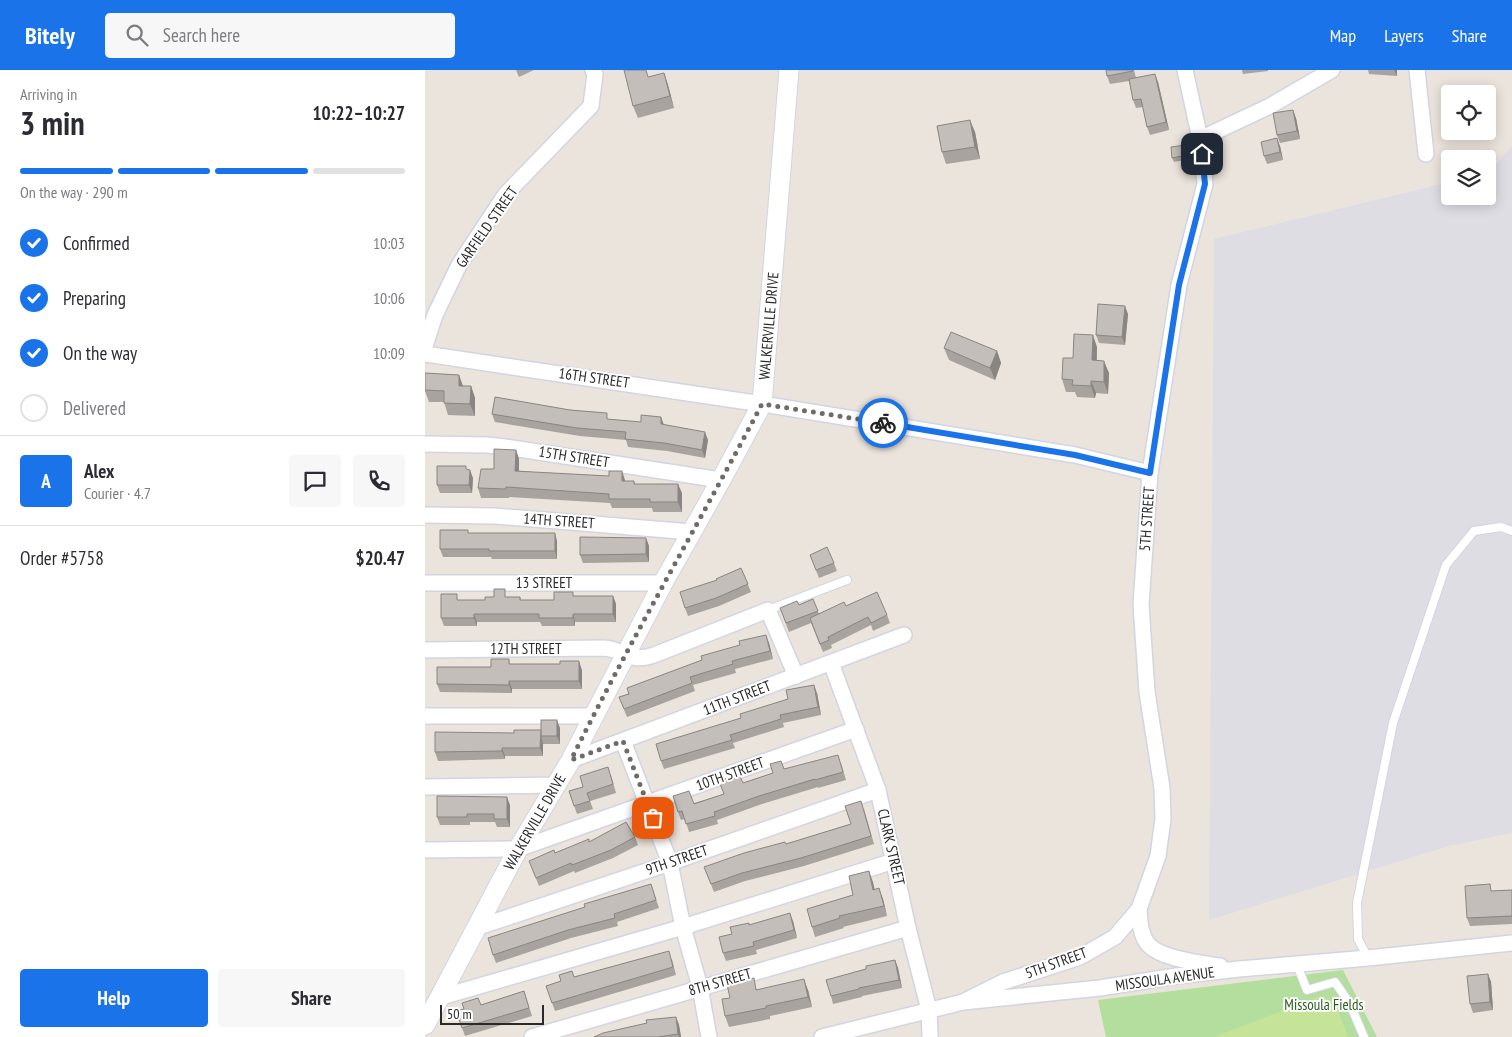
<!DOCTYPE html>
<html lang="en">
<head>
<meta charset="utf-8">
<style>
  :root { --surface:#fff; --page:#f7f7f7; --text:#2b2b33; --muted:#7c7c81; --line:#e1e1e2; --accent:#1a73e8 }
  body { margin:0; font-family:"PT Sans Narrow",sans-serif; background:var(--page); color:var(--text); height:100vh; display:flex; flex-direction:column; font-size:19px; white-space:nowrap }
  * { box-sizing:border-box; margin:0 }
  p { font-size:16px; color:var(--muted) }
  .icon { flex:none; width:28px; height:28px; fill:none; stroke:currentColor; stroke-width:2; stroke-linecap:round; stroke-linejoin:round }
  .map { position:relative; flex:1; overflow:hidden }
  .panel { display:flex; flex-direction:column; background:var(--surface); width:425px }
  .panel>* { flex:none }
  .tools { position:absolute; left:1016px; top:15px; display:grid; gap:10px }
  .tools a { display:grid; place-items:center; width:55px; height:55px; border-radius:5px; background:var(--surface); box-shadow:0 2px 12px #0003; font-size:25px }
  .scale { position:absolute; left:15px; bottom:12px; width:104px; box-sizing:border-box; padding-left:5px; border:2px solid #2a2a2a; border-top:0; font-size:14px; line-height:18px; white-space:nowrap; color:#2a2a2a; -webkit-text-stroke:4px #fff; paint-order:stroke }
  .pin { position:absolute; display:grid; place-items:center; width:42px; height:42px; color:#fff; margin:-21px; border-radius:10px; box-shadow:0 2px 8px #0006 }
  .courier { position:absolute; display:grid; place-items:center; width:50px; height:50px; margin:-25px; border:4px solid #1a73e8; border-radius:50%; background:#fff; color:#222; box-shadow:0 1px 6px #0007 }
  .overview em { font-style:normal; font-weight:700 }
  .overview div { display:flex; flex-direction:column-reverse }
  .overview { display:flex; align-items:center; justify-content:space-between; height:85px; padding:0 20px }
  h1 { font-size:32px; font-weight:700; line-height:38px }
  .bar { display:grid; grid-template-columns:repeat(4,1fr); gap:8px 5px; align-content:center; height:60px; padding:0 20px }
  .bar i { height:6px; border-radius:4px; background:var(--line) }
  .bar .current { background:var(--accent) }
  .bar p { grid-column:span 4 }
  .line { display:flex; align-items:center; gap:12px; padding:0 20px; border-top:1px solid var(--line) }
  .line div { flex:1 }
  .round { display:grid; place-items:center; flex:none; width:52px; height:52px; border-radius:5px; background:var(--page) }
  ol { padding:0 20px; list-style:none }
  li { display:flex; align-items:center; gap:15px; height:55px }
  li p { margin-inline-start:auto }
  li .icon { padding:5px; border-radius:50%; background:var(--accent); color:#fff; stroke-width:4 }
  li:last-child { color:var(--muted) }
  li i { width:28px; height:28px; border:2px solid var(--line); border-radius:50% }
  .button { display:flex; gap:10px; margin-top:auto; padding:10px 20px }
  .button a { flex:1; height:58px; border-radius:5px; background:var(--accent); color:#fff; font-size:20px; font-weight:700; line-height:58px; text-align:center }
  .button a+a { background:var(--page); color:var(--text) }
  header { display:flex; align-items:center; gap:30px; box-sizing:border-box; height:70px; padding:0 25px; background:var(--accent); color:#fff }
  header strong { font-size:24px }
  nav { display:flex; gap:28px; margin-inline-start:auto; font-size:18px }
  .search { width:350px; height:45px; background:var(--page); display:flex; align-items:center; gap:12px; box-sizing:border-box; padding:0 18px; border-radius:5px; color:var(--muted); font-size:19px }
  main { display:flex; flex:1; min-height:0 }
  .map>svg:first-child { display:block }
  .industrial { fill:#dedde4 }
  .green { fill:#b3de9d }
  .pitch { fill:#c5e499 }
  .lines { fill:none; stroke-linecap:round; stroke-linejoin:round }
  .service-casing { stroke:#d2d5e1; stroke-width:10 }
  .minor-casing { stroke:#d2d5e1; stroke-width:18 }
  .tertiary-casing { stroke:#d2d5e1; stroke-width:21 }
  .service { stroke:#fff; stroke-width:8 }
  .minor { stroke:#fff; stroke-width:15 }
  .tertiary { stroke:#fff; stroke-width:19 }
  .wall { fill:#a8a39f }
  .shaded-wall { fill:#888582 }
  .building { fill:#c3beb9; stroke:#888582 }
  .done { stroke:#6e6b68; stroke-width:5; stroke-dasharray:0 9 }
  .route { stroke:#1a73e8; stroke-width:6 }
  .labels { text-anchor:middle; stroke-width:4; stroke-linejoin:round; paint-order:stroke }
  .street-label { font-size:15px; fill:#2a2a2a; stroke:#fff }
  .park-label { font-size:15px; fill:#2d611f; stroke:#fff }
</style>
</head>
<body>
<header>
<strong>Bitely</strong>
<div class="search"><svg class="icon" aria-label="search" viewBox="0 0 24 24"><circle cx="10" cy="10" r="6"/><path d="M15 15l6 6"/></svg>Search here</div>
<nav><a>Map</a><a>Layers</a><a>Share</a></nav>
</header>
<main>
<section class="panel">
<div class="overview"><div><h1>3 min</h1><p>Arriving in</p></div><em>10:22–10:27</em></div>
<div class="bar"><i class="current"></i><i class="current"></i><i class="current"></i><i></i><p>On the way · 290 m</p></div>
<ol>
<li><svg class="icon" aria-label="check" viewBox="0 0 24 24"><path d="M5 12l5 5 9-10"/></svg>Confirmed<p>10:03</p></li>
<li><svg class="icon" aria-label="check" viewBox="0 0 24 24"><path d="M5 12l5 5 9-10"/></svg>Preparing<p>10:06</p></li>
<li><svg class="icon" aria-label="check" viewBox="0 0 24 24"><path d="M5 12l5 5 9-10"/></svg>On the way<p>10:09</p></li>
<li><i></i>Delivered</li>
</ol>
<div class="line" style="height:90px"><b class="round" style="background:var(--accent);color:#fff">A</b><div><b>Alex</b><p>Courier · 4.7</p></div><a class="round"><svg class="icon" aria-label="chat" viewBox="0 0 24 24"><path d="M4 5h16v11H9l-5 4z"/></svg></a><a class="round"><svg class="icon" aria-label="phone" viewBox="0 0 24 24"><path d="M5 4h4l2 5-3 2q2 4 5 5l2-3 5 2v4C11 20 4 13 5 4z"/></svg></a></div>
<div class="line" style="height:65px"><div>Order #5758</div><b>$20.47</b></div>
<div class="button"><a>Help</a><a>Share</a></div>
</section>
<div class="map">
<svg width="1087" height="967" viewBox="0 0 1087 967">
  <rect width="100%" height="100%" fill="#ebe4dc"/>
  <polygon class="industrial" points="1087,76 1087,763 1024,776 784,850 789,169 1025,112 1025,126 1062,126 1063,103"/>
  <polygon class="green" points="918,900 952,967 681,967 673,930"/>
  <polygon class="pitch" points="896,926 910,933 923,967 789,967"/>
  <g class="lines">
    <g class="service-casing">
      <g id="service">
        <polyline points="343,540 422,510"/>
        <polyline points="943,888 933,869 932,833 968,653 1021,495 1049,461 1076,457 1087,461"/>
        <polyline points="872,895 882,920 910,912 925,934 939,967"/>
      </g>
    </g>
    <g class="minor-casing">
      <g id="minor">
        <polyline points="992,0 1001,84"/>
        <polyline points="775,69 845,36 907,0"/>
        <polyline points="0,276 10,245 34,195 80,125 166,36 170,4 168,0"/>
        <polyline points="0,284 337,334 650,385 725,403"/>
        <polyline points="0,374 62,375 80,377 296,410"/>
        <polyline points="0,445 70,446 267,462"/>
        <polyline points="0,513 238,513"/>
        <path d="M0,580L178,578C201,579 203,594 229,585L343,540L371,606"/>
        <polyline points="406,593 453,720 483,858 504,940 505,967"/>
        <polyline points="0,646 168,646"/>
        <polyline points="198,671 245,793 258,857 275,917 284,967"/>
        <polyline points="146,690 479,565"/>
        <polyline points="0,717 132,715"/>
        <polyline points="0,780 93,779 431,659"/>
        <path d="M714,839C715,851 715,863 722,873C734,889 776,893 795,896"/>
        <polyline points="51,858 245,793 453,720"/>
        <polyline points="13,928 258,857 469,791"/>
        <polyline points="538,932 578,912 655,887 690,867 714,839 733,786 738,749 737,718 722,622 716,535 725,403 754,215 780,114 775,69 760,0"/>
        <polyline points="107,967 483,858"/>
        <polyline points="397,967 538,932 675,918 751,906 814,899 943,888 1087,873"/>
      </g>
    </g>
    <g class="tertiary-casing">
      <polyline id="tertiary" points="0,955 93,779 146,690 238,513 296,410 337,334 364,0"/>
    </g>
    <use href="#service" class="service"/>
    <use href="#minor" class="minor"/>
    <use href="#tertiary" class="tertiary"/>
  </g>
  <g class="wall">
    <polygon points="91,0 109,0 94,7"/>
    <polygon points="709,0 711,8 733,12 744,60 725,65 722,57 718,37 711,38 708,30 704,11 685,14 682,6"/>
    <polygon points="817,0 843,0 843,1 818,4"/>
    <polygon points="943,0 972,0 972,6 944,4"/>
    <polygon points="239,3 243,15 249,38 213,48 208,36 224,7"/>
    <polygon points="871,48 875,69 855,73 852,65"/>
    <polygon points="550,62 555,89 521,94 517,82"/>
    <polygon points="855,76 858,90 842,94 839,86"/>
    <polygon points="762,79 764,89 749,92 747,88"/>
    <polygon points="703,244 700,275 674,273 671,265"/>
    <polygon points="672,277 672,290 684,303 683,324 671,323 670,328 652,327 650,322 641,322 637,309 648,288"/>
    <polygon points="519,278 572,281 576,293 570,310 524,290"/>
    <polygon points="0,303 34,305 38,316 46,316 50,328 50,346 23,345 19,332 4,332 0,321"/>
    <polygon points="67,344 185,350 239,355 283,370 280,388 242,381 203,377 201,370 155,366 70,352"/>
    <polygon points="91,380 94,389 94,401 200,410 200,411 209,411 210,414 257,423 257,442 228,442 227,438 187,438 185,433 84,427 84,428 56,428 53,418 69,399"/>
    <polygon points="48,408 47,423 15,423 12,415"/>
    <polygon points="44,463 132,471 132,489 67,489 66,487 18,487 15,479"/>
    <polygon points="221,468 224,476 224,492 158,493 155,485"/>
    <polygon points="385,485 409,493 412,501 394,508"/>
    <polygon points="316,498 326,522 294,536 263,546 260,538 292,510"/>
    <polygon points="149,526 188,526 191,534 191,552 150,552 150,556 117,556 115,552 52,552 52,556 19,556 16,548 34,530 60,530 82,527 95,527 96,530 129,530"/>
    <polygon points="388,529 394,544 421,536 462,545 465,553 448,561 446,555 406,575 407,578 398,582 386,553 364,562 355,538 374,535"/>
    <polygon points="344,573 348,589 310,599 311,603 268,615 270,621 202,647 194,627"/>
    <polygon points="84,589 85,594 157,600 157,619 87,619 87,623 15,622 12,614 66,597"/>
    <polygon points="392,623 396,645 358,653 359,657 308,673 310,678 239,699 236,691 316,648"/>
    <polygon points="135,658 135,674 118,674 118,686 80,686 80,689 13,691 10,682 89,663"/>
    <polygon points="356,691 359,699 416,693 421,710 393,718 393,717 337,734 292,750 293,754 264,762 260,749 256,750 253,742 269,733 299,724 318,713 348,703"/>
    <polygon points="186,705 191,723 165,731 168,739 152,744 144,721 158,717"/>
    <polygon points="85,735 85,757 72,757 70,752 45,752 45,755 15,755 12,747"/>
    <polygon points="439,739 449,774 379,796 320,811 289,822 279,797 361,774 426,754"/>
    <polygon points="210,767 213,775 188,788 150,803 149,801 114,816 104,791 130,783 164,772"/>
    <polygon points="444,801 449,819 458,829 462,846 418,857 419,858 390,867 387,857 428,825"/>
    <polygon points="226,814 234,838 192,852 193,856 146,868 71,893 68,885 160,837"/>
    <polygon points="1087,820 1087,854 1045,856 1042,848 1068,821"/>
    <polygon points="368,851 372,868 331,880 332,884 301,891 298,883 307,864 324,855"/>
    <polygon points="247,889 251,905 130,941 121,916 149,907"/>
    <polygon points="470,890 473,898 477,918 437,926 437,927 408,934 406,926 441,899"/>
    <polygon points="1063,904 1066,912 1068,940 1048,943 1045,934"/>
    <polygon points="333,919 383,920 387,937 345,946 345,949 304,957 300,946 305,928"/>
    <polygon points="99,921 107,946 40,966 31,941 56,935"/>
    <polygon points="251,947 254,955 256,967 169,967 222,953"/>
  </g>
  <g class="shaded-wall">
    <polygon points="969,0 972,0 972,6"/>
    <polygon points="239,3 243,15 249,38 245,26"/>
    <polygon points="730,4 733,12 744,60 741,52"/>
    <polygon points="868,40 871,48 875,69 872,61"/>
    <polygon points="545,50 550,62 555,89 550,77"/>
    <polygon points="852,68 855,76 858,90 855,82"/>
    <polygon points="700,236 703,244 700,275 697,267"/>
    <polygon points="668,265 672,277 671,302 667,290"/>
    <polygon points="572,281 576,293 570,310 565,298"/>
    <polygon points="679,291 684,303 683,324 679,312"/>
    <polygon points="34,305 38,317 34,316"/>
    <polygon points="666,311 671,323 670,328 666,316"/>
    <polygon points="46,316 50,328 50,346 45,334"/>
    <polygon points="236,347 239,355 236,354"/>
    <polygon points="280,362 283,370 280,388 277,380"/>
    <polygon points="91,380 94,389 94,410 90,401"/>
    <polygon points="45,400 48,408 47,423 44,415"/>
    <polygon points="197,401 200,410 200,421 197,411"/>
    <polygon points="253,414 257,423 257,442 253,432"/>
    <polygon points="130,463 132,471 132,489 130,481"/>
    <polygon points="221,468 224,476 224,492 221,484"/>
    <polygon points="188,526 191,534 191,552 188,544"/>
    <polygon points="49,544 52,552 52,556 49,548"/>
    <polygon points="148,544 150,552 150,556 148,548"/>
    <polygon points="341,565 344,573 348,589 345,581"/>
    <polygon points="154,591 157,600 157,619 154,611"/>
    <polygon points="84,611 87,619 87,623 84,615"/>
    <polygon points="389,615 392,623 396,645 393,637"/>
    <polygon points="132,650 135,658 135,674 132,666"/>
    <polygon points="116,666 118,674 118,686 115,678"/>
    <polygon points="77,678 80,686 80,689 77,681"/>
    <polygon points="82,727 85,735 85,757 82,749"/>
    <polygon points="444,801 448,812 452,830 448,820"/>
    <polygon points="454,818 458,829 462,846 459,836"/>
    <polygon points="365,843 368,851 372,868 369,860"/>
    <polygon points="470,890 473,898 477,918 474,910"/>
    <polygon points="1063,904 1066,912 1068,940 1065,932"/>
    <polygon points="379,909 383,920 387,937 383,927"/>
    <polygon points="251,947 254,955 256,967 254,967 253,964"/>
  </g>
  <g class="building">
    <polygon points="199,0 221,0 223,7 239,3 245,26 208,36"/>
    <polygon points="681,0 708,0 708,1 682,6"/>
    <polygon points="730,4 741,52 722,57 716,29 708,30 704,9"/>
    <polygon points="868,40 872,61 852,65 848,43"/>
    <polygon points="545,50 550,77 517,82 512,56"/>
    <polygon points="852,68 855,82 839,86 836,72"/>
    <polygon points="761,75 762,85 747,88 746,77"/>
    <polygon points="673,234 700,236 697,267 671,265"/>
    <polygon points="526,262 572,281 565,298 519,278"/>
    <polygon points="649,264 668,265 667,290 679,291 679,312 666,311 666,316 647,315 648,310 637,309 638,288 648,288"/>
    <polygon points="0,303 34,305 34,316 46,316 45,334 19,333 19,321 0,320"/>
    <polygon points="70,327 145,340 182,343 182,349 216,352 216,345 236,347 236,354 280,362 277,380 239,373 200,369 201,362 152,358 67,344"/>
    <polygon points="69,379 91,380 90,401 184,406 184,401 197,401 197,411 209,411 209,414 253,414 253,432 225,432 225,429 184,429 184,424 81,417 81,419 53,418 56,399 69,399"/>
    <polygon points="12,396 41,396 41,399 45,400 44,415 12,415"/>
    <polygon points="15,460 43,460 43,463 130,463 130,481 64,481 64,479 15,479"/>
    <polygon points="155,467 221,468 221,484 155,485"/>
    <polygon points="402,477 409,493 391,500 385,485"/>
    <polygon points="316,498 323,514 291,528 260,538 255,522 292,510 291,509"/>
    <polygon points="69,519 80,519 80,527 95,527 95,530 129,530 129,522 148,522 148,526 188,526 188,544 148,544 148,548 114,548 114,544 49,544 49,548 16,548 16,524 32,524 32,530 60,530 60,527 69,527"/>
    <polygon points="452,522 462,545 446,553 443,547 403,567 404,570 395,574 385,548 419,532 421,536"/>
    <polygon points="388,529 393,541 361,553 355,538 372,531 374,535"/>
    <polygon points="341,565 345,581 307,591 308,594 265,607 267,613 199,639 194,627 204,624 202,618 277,590 276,586 315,575 314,571"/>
    <polygon points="66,589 84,589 84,594 135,594 135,591 154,591 154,611 84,611 84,615 12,614 12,597 66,597"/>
    <polygon points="389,615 393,637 355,645 356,649 305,665 307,670 236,691 231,674 316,648 315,644 363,629 361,620"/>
    <rect x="116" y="650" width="16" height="16"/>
    <polygon points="89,660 116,660 115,678 77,678 77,681 10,682 10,662 89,663"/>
    <polygon points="413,685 418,702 390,710 390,709 334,726 289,742 290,746 261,754 257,741 253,742 248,726 264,721 269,734 299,724 294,711 314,704 318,713 348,703 345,694 356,691 359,699"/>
    <polygon points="183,697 188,714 162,723 165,731 149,736 144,721 158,717 155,706"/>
    <polygon points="12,726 82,727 82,749 69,749 69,744 42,744 42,747 12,747"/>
    <polygon points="436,731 446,766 376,788 317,803 286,814 279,797 319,783 360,772 361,774 426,754 420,736"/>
    <polygon points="201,752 210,767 186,780 147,795 146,793 111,808 104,791 129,780 130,783 164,769 164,772"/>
    <polygon points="444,801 448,820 454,818 459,836 414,846 415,848 387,857 382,839 428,825 424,806"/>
    <polygon points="226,814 231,830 189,844 190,848 143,860 68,885 63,868 160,837 159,834"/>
    <polygon points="1065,814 1066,821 1087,820 1087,846 1042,848 1040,816"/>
    <polygon points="365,843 369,860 328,872 329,876 298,883 294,867 307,864 305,857 324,853 324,855"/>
    <polygon points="244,881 248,897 127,933 121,916 136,911 134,905 147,901 149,907"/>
    <polygon points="470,890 474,910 434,918 434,919 406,926 401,910 441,899 441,896"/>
    <polygon points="1063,904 1065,932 1045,934 1042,906"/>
    <polygon points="329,908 331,920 379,909 383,927 341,936 341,938 300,946 297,929 305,928 302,914"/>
    <polygon points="99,921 104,938 37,958 31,941 39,939 37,933 53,928 56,935"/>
    <polygon points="251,947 253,964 233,967 169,967 178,963 222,953 221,950"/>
  </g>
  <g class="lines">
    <path class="done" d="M228,748L198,671L146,690C206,569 274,453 337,334L458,353"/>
    <polyline class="route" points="458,353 650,385 725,403 754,215 780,114 777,84"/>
  </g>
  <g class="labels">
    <g class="street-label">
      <text transform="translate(62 157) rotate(-55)" y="5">GARFIELD STREET</text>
      <text transform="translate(344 256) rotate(-85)" y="5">WALKERVILLE DRIVE</text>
      <text transform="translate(169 308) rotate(8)" y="5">16TH STREET</text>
      <text transform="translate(149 387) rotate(9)" y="5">15TH STREET</text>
      <text transform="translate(722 449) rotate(-86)" y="5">5TH STREET</text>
      <text transform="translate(134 451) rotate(4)" y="5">14TH STREET</text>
      <text x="119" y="518">13 STREET</text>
      <text x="101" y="584">12TH STREET</text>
      <text transform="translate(312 628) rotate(-21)" y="5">11TH STREET</text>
      <text transform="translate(305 704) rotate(-20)" y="5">10TH STREET</text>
      <text transform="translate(110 752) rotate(-60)" y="5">WALKERVILLE DRIVE</text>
      <text transform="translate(466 777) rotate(77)" y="5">CLARK STREET</text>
      <text transform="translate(252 790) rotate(-19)" y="5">9TH STREET</text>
      <text transform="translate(631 893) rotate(-20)" y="5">5TH STREET</text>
      <text transform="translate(740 909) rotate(-8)" y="5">MISSOULA AVENUE</text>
      <text transform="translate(295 912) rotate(-16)" y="5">8TH STREET</text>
    </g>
    <g class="park-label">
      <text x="899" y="940">Missoula Fields</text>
    </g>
  </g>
</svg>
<div class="tools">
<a><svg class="icon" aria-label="locate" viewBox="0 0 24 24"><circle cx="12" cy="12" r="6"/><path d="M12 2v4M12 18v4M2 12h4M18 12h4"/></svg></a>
<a><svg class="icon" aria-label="layers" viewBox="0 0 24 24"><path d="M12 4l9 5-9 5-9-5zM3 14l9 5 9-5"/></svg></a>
</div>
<div class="scale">50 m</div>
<div class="pin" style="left:228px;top:748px;background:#ea580c"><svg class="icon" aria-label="bag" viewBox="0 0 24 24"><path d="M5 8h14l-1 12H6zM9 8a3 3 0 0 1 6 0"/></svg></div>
<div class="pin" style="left:777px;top:84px;background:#1f2937"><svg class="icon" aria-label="home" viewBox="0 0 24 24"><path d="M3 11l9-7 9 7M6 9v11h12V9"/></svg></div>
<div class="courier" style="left:458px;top:353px"><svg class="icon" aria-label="bike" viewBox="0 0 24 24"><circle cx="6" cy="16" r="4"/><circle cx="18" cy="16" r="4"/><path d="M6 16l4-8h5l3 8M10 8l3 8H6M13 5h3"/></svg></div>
</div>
</main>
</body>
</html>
